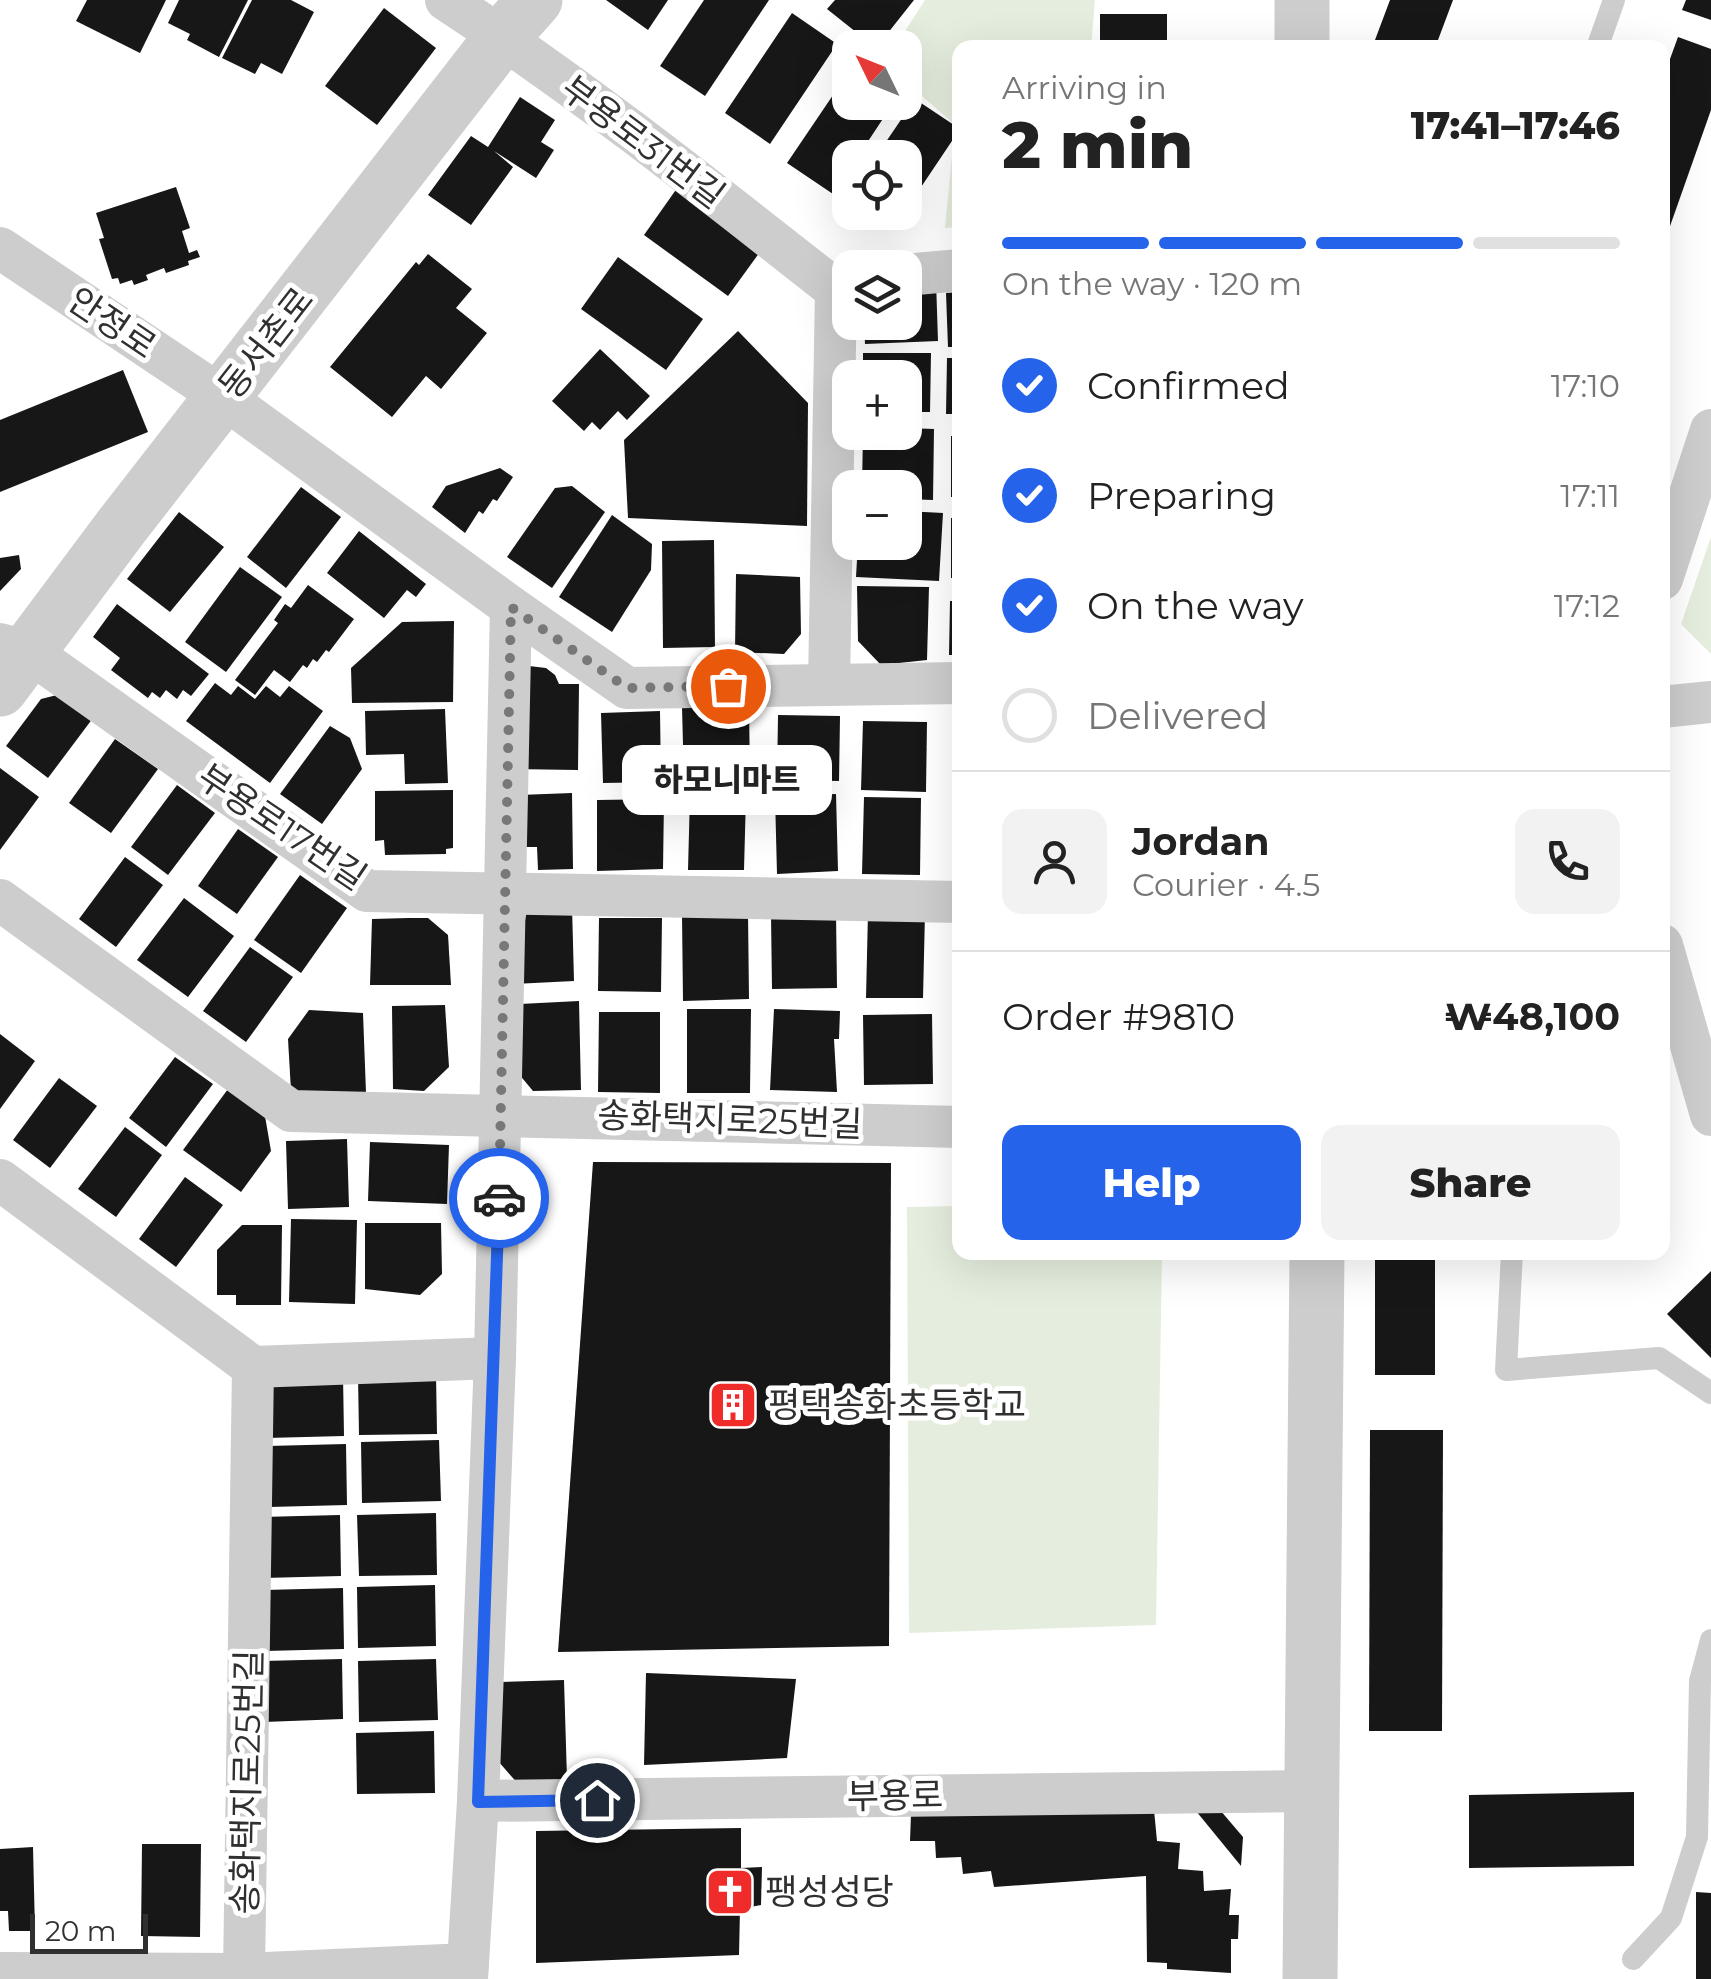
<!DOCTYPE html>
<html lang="en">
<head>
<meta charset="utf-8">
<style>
  :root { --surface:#fff; --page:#f2f2f2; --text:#222; --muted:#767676; --line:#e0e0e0; --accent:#2563eb }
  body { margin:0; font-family:Montserrat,"Noto Sans KR",sans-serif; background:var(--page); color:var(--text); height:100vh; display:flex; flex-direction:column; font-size:38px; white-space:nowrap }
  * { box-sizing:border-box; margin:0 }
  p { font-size:32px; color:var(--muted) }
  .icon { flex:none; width:55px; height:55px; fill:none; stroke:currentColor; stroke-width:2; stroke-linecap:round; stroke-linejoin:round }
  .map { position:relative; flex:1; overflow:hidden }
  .drawer { position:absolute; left:952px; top:40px; width:718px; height:1220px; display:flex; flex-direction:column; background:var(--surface); border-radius:20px; box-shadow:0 10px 40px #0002 }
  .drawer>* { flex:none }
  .needle { width:65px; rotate:313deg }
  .buttons { position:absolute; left:832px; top:30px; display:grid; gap:20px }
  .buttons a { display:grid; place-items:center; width:90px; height:90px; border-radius:20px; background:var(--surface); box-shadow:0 10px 40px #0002; font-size:50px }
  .scale { position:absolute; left:30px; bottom:25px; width:118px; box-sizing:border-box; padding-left:10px; border:5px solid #303030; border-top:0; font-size:28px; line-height:35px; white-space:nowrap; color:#303030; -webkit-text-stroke:8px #fff; paint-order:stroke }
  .pin { position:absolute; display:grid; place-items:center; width:85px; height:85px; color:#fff; margin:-42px; border:5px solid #fff; border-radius:50%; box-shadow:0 2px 10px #0007 }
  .courier { position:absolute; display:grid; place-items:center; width:100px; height:100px; margin:-50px; border:8px solid #2563eb; border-radius:50%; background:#fff; color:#222; box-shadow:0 2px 12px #0007 }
  .bubble { position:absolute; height:70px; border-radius:20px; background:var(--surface); box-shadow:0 10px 40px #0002; font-size:32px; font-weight:800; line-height:70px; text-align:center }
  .summary em { font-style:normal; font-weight:800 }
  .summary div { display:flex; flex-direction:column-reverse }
  .summary { display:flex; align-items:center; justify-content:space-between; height:170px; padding:0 50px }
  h1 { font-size:65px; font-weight:800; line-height:75px }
  .bar { display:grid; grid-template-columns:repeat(4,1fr); gap:15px 10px; align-content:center; height:120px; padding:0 50px }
  .bar i { height:12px; border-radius:8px; background:var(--line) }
  .bar .on { background:var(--accent) }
  .bar p { grid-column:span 4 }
  .line { display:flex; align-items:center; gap:25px; padding:0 50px; border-top:2px solid var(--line) }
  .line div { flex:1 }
  .round { display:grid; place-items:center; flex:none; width:105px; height:105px; border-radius:20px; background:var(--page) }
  ol { padding:0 50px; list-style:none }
  li { display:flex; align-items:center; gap:30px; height:110px }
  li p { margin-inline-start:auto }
  li .icon { padding:10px; border-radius:50%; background:var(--accent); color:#fff; stroke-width:4 }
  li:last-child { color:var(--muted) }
  li i { width:55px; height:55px; border:5px solid var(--line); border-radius:50% }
  .action { display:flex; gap:20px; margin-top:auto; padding:20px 50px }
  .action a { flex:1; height:115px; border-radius:20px; background:var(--accent); color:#fff; font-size:40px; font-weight:800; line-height:115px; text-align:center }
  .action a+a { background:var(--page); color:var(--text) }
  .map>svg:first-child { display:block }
  .green { fill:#e5eede }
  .building { fill:#171717 }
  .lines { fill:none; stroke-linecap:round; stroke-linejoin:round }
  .service { stroke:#cdcdcd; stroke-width:22 }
  .minor { stroke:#cdcdcd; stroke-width:42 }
  .tertiary { stroke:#cdcdcd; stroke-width:55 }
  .done { stroke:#787878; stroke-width:10; stroke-dasharray:0 18 }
  .route { stroke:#2563eb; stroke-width:12 }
  .labels { text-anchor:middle; stroke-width:10; stroke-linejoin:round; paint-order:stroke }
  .street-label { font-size:35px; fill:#303030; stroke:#fff }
  .poi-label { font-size:35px; fill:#303030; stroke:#fff; text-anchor:start }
</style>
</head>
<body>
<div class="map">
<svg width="1711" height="1979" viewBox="0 0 1711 1979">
  <rect width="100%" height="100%" fill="#fff"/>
  <g class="green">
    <polygon points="925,0 1095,0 1091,47 960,48 960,227 945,228 955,125 905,81 905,48 894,48"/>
    <polygon points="1711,537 1711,654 1681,624"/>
    <polygon points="960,1206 960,1252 1162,1253 1156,1625 909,1633 907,1207"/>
  </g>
  <g class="building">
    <polygon points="87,0 166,0 140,53 76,21"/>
    <polygon points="179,0 248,0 219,57 187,40 190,34 168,23"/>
    <polygon points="252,0 291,0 314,12 282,74 261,63 255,74 222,58"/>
    <polygon points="606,0 668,0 648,30"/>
    <polygon points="704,0 769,0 705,96 660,66"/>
    <polygon points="835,0 914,0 876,48 827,9"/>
    <polygon points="1390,0 1453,0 1435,48 1372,48"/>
    <polygon points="1686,0 1711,0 1711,20 1682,10"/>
    <polygon points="384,8 436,48 377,125 325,86"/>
    <polygon points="792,13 837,44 770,144 725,113"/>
    <rect x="1100" y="14" width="67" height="34"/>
    <polygon points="1678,37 1711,49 1711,110 1663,246 1662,81"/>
    <polygon points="850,70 850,102 894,102 857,158 850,158 850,168 833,194 787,163"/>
    <polygon points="520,97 555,120 541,142 554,150 536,178 494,151 513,167 471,225 428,195 471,136 488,147"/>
    <polygon points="915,99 960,129 905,211 905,158 875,158"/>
    <polygon points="680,184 765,245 728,296 644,235"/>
    <polygon points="176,187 190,228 182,231 189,253 197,250 200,257 188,261 189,265 166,273 164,268 146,275 148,280 134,285 132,280 120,284 118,278 112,279 99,239 104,238 96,213"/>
    <polygon points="869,212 904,212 893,228"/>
    <polygon points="428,254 472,289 456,308 487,333 441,389 426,376 392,417 330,367 416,262 419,265"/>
    <polygon points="618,257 703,319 666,370 581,309"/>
    <polygon points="936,281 938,341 865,344 864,322 905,322 905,282"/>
    <polygon points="960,292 960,347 948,347 946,293"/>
    <polygon points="738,331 808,403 807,526 628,518 624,440"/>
    <polygon points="600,349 650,396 627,420 618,411 600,430 592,422 584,431 552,401"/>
    <polygon points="863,353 931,353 930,412 905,412 905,378 863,378"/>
    <polygon points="947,358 960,358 960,414 946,414"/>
    <polygon points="123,370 148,432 0,492 0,420"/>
    <polygon points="905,428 934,429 933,500 905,499 905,488 862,488 863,432 905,432"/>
    <rect x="951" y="436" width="9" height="61"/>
    <polygon points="500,468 513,477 497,501 493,499 483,514 479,511 465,533 432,507 446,486"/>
    <polygon points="572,486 605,512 552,588 507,557 555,488"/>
    <polygon points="301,487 341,517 286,588 247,557"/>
    <polygon points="905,511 943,513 939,581 856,577 858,542 905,542"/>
    <polygon points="179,512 224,547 170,612 127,579"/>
    <polygon points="612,515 652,544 651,570 612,632 559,597"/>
    <rect x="951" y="518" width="9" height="60"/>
    <polygon points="359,531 426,584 416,597 407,590 384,618 327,573"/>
    <polygon points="714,540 715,647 663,648 662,541"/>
    <polygon points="19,555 21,569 0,591 0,558"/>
    <polygon points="240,567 282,597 226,672 185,642"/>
    <polygon points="736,574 800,577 801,634 784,654 735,652"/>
    <polygon points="308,585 354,619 329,652 326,650 317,662 313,659 307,668 303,665 290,682 274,670 255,695 235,680 278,623 274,620 285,604 291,608"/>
    <polygon points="857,586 929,587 927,660 881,665 858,641"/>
    <polygon points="950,601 960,601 960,655 949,655"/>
    <polygon points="117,604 209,674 191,696 183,690 177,699 166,690 160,698 152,692 148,698 111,670 120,658 93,637"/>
    <polygon points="454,621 453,702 352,703 351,668 402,622"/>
    <polygon points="529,666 546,668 555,675 559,684 579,684 578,770 512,769"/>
    <polygon points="215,683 231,695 238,686 255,699 266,686 280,697 289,686 323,711 270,783 186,721"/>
    <polygon points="61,694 93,718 48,778 6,746 41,699"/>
    <polygon points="749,706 750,780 684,782 682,707"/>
    <polygon points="445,709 448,783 405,784 404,754 366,755 365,711"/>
    <polygon points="660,711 661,782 603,783 601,713"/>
    <polygon points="778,715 840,716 839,781 777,780"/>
    <polygon points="863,721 927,722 926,792 861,790"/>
    <polygon points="330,726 350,738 362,769 322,824 280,794"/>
    <polygon points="115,739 158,769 111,833 69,803"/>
    <polygon points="0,768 39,797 0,850"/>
    <polygon points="177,785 215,813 168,875 131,847"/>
    <polygon points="453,790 453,848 446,849 446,854 385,855 384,840 375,841 375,791"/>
    <polygon points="572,793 573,869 538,870 537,847 521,847 519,795"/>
    <polygon points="690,794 746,795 744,870 688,870"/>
    <polygon points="836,794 838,871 777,874 775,796"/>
    <polygon points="864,797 921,798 920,875 862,874"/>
    <polygon points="664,799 663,869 597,871 597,800"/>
    <polygon points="238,829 278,857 237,914 198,886"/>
    <polygon points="125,857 163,885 116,947 79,919"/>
    <polygon points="300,875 347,908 301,973 254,940"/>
    <polygon points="184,898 234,936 188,997 137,960"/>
    <polygon points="528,903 572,906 574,981 514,984"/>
    <polygon points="868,912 925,913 923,998 866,998"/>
    <polygon points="748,913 749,999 683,1001 682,915"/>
    <polygon points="836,913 837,988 772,989 771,915"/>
    <polygon points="408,918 428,918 448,935 451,985 370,985 372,919"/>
    <polygon points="599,918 662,918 661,992 598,991"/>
    <polygon points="250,947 293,977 246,1042 203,1011"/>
    <polygon points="579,1001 581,1090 533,1091 518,1073 520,1004"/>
    <polygon points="445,1005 449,1067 424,1091 393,1089 392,1006"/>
    <polygon points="687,1009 751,1009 750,1093 687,1093"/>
    <polygon points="774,1009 840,1011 839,1039 834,1039 837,1092 770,1090"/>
    <polygon points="309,1010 363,1013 366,1093 291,1091 288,1039"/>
    <polygon points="599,1012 660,1012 660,1093 598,1092"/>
    <polygon points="932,1014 933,1084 864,1085 863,1015"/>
    <polygon points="0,1034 35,1061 0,1109"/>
    <polygon points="175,1057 213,1084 166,1147 129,1118"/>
    <polygon points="59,1078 97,1106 50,1168 13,1140"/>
    <polygon points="228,1089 265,1116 271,1151 241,1192 183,1150"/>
    <polygon points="125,1127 162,1155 116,1217 78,1189"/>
    <polygon points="347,1139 349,1207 288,1209 286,1141"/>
    <polygon points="370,1142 449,1145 447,1204 368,1201"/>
    <polygon points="593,1162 891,1163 889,1646 558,1652"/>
    <polygon points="185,1177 223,1205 176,1267 139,1239"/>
    <polygon points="291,1219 357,1220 355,1304 289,1302"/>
    <polygon points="365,1223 441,1223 442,1274 420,1295 365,1289"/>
    <polygon points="242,1225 282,1225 281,1305 236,1305 236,1295 217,1295 217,1250"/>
    <rect x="1375" y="1252" width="60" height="123"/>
    <polygon points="1711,1271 1711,1358 1667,1314"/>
    <polygon points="436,1373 437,1434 359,1435 358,1375"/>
    <polygon points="343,1375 344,1436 266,1438 264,1377"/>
    <polygon points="1370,1430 1443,1430 1442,1731 1369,1731"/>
    <polygon points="439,1440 441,1501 362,1503 361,1442"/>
    <polygon points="346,1444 347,1505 269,1507 268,1446"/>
    <polygon points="436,1513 437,1575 359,1576 357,1515"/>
    <polygon points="340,1515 341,1576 263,1578 261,1517"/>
    <polygon points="435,1585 436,1646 358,1648 357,1587"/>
    <polygon points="343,1588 344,1649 265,1651 264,1590"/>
    <polygon points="342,1659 343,1719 264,1722 263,1661"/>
    <polygon points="436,1659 438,1720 359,1722 358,1661"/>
    <polygon points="646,1673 796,1679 787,1758 644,1765"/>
    <polygon points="564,1680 567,1779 519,1785 498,1761 499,1682"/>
    <polygon points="434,1731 435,1793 357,1794 356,1733"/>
    <polygon points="1634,1792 1634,1866 1469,1868 1469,1795"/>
    <polygon points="1154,1810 1157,1841 1180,1843 1178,1869 1203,1871 1204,1891 1231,1889 1229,1915 1239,1915 1238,1939 1231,1939 1231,1973 1167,1969 1167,1963 1147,1962 1146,1876 994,1887 991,1871 963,1874 961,1857 936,1858 935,1841 910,1841 911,1814"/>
    <polygon points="1220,1810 1243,1837 1241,1866 1196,1811"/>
    <polygon points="741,1828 741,1868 762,1867 761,1905 740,1909 739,1955 536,1963 536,1831"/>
    <polygon points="142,1844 201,1844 200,1937 141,1936"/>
    <polygon points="33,1847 35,1931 9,1931 8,1911 0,1911 0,1849"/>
    <polygon points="1696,1892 1711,1893 1711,1979 1696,1979"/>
  </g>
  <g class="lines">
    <g class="service">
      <polyline points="1597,48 1614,0"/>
      <polyline points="1512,1252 1506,1370 1659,1358 1711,1393"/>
      <polyline points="1633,1959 1671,1918 1697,1837 1700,1681 1711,1640"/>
    </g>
    <g class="minor">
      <path d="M446,0C582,89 709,190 836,290L850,285"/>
      <polyline points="0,248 224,398 511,607"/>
      <polyline points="905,275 960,270"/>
      <polyline points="1662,579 1711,430"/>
      <polyline points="0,644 28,651 367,891 960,902"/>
      <polyline points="829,685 836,290"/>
      <polyline points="1662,707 1711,702"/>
      <polyline points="0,900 291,1111 960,1127"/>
      <polyline points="1662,945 1711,1115"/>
      <polyline points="0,1180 253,1367 244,1974"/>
      <polyline points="253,1367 495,1358"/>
      <polyline points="478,1801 1312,1791"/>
      <polyline points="0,1973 244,1974 468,1964"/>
      <polyline points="467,1979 478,1801 495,1358 511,607 627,688 960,683"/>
    </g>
    <g class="tertiary">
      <polyline points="1302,0 1302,48"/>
      <polyline points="0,689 121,527 502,37 535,0"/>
      <polyline points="1310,1979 1317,1252"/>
    </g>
  </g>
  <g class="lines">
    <polyline class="done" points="499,1198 511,607 627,688 728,686"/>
    <polyline class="route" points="499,1198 478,1802 597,1800"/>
  </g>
  <defs>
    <g id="building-square" transform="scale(2.5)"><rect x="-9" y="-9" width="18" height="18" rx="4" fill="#f02c2a" stroke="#fff"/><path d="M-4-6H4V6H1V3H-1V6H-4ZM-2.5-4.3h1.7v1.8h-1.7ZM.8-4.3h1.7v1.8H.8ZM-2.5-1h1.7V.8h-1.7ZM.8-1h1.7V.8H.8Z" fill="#fff"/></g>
    <g id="church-square" transform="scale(2.5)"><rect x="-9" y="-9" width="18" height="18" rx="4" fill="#f02c2a" stroke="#fff"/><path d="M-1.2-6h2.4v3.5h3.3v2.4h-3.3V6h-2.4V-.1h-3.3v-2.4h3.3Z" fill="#fff"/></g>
  </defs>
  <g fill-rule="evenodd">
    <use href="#building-square" x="733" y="1405"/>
    <use href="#church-square" x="730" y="1892"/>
  </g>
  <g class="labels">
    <g class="street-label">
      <text transform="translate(643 142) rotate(37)" y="12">부용로31번길</text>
      <text transform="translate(112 323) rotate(34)" y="12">안정로</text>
      <text transform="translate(266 343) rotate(-52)" y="12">동서촌로</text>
      <text transform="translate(282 827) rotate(34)" y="12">부용로17번길</text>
      <text transform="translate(730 1120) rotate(2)" y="12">송화택지로25번길</text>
      <text transform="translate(247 1782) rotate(-89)" y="12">송화택지로25번길</text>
      <text transform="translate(895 1796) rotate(-1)" y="12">부용로</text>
    </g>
    <g class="poi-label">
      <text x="768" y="1417">평택송화초등학교</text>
      <text x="765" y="1904">팽성성당</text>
    </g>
  </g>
</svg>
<div class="buttons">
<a><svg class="needle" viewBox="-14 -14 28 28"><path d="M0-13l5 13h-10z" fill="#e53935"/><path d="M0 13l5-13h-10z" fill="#767676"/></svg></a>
<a><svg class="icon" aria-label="locate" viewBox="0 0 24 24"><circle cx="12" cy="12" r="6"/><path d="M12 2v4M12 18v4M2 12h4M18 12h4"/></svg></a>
<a><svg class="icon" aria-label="layers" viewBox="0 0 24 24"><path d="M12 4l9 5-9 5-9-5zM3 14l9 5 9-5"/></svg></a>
<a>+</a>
<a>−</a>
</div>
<div class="scale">20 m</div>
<div class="pin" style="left:728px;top:686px;background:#ea580c"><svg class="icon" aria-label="bag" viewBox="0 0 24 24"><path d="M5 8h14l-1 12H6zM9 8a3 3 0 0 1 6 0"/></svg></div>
<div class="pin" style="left:597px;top:1800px;background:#1f2937"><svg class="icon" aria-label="home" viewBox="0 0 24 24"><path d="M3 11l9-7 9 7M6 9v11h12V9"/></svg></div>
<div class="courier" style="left:499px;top:1198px"><svg class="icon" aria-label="car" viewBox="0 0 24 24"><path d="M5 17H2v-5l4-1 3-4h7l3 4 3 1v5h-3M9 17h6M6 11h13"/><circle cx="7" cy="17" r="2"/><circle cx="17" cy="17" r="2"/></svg></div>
<div class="bubble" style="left:622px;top:745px;width:210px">하모니마트</div>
<section class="drawer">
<div class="summary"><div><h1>2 min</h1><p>Arriving in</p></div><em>17:41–17:46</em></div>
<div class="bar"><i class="on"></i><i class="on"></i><i class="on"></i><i></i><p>On the way · 120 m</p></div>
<ol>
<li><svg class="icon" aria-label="check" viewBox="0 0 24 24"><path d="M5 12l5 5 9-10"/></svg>Confirmed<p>17:10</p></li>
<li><svg class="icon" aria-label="check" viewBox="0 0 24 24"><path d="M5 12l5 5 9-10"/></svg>Preparing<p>17:11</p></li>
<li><svg class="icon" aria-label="check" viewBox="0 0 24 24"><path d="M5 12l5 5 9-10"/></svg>On the way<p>17:12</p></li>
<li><i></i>Delivered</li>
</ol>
<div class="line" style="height:180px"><a class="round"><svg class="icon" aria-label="person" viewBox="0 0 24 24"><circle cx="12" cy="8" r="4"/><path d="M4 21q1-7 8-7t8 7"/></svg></a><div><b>Jordan</b><p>Courier · 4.5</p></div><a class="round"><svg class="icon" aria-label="phone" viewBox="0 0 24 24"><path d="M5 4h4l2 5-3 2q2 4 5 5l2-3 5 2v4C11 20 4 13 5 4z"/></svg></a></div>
<div class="line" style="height:130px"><div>Order #9810</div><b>₩48,100</b></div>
<div class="action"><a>Help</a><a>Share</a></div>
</section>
</div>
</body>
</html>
